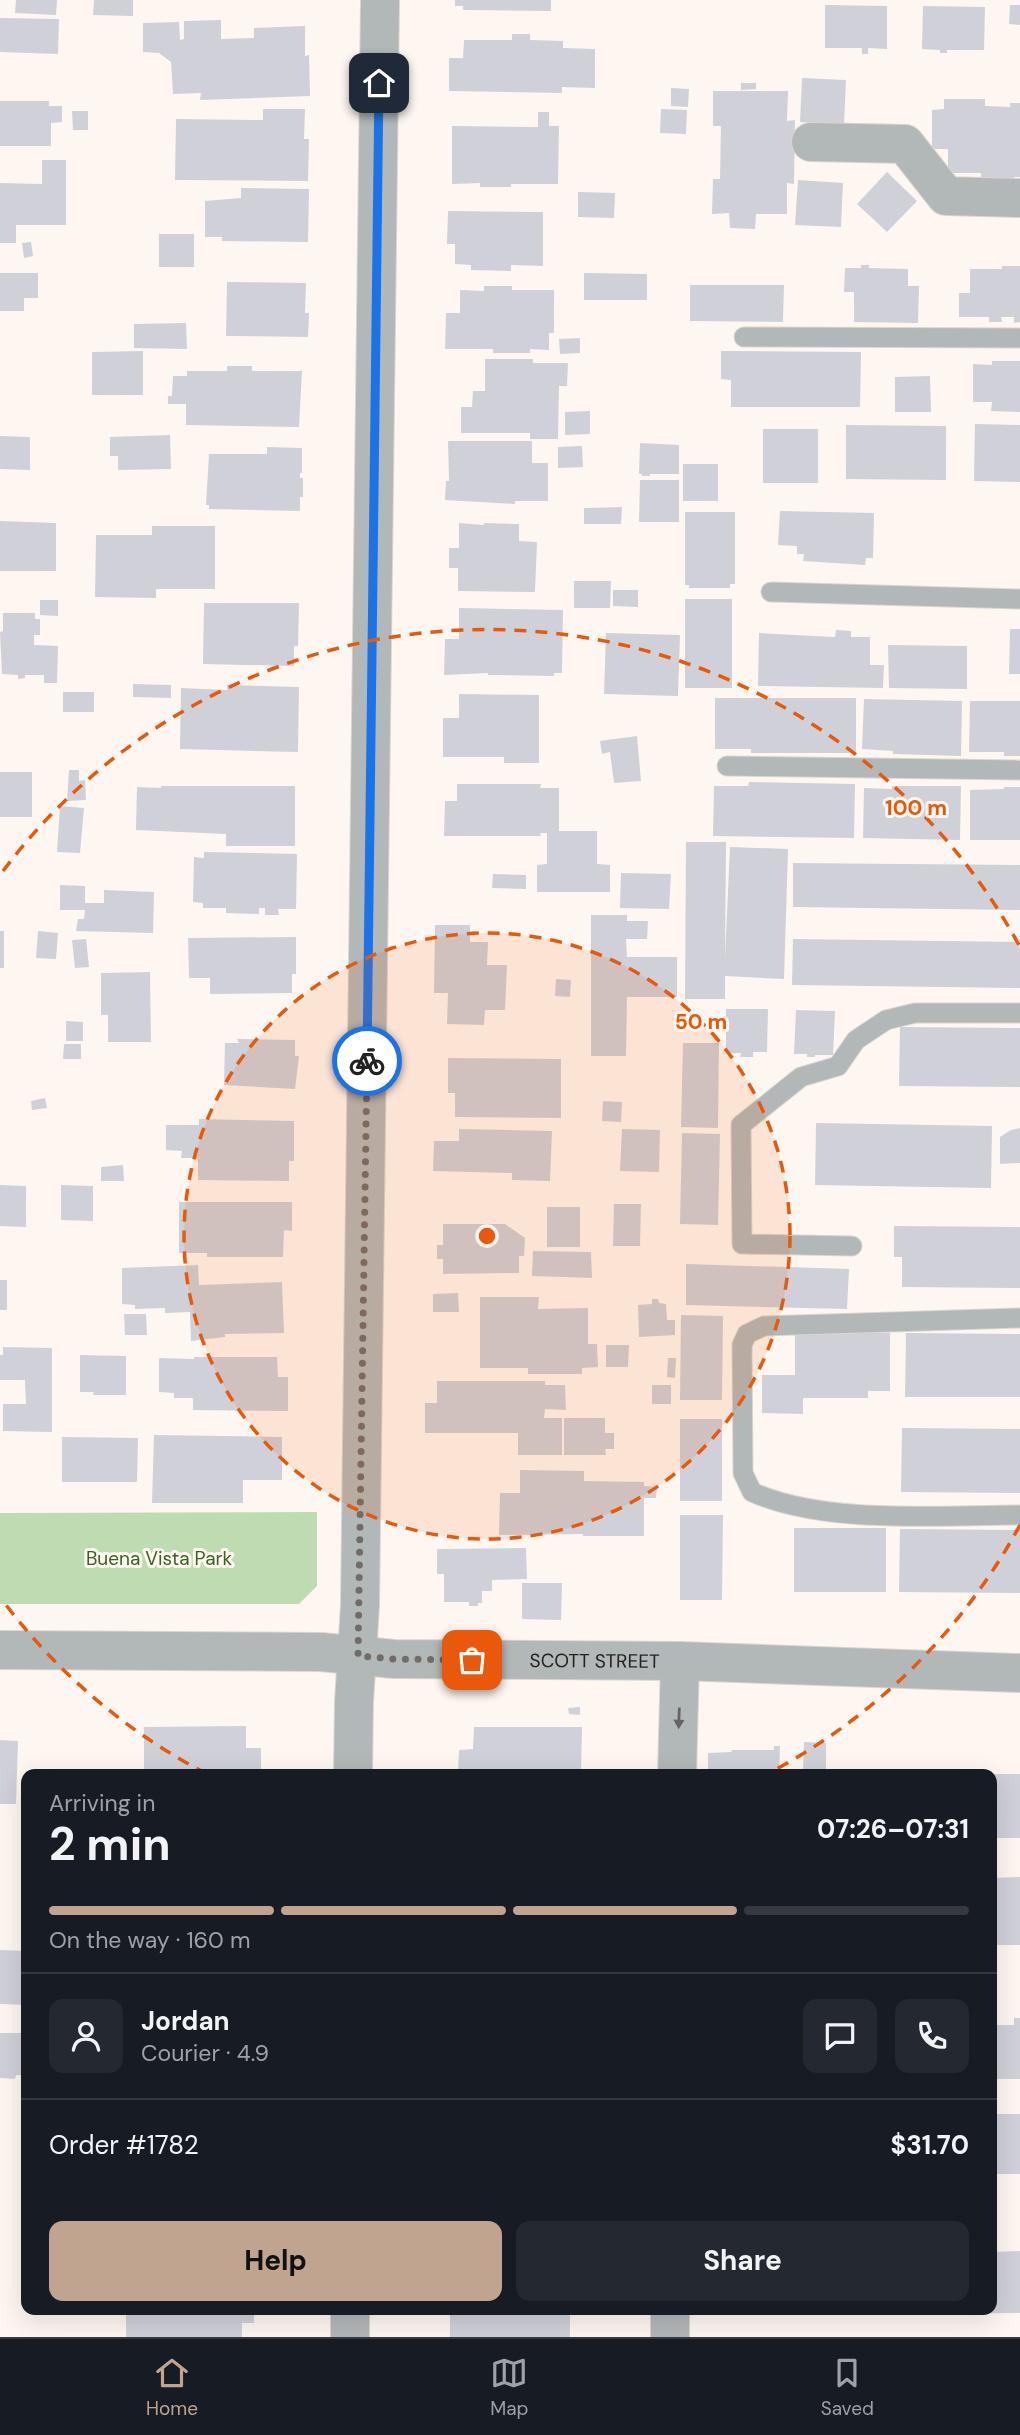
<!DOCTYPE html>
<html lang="en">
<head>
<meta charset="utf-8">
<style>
  :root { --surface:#171b24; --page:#242831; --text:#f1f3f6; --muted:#9ea1a6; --line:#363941; --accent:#c1a48f }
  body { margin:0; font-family:"DM Sans",sans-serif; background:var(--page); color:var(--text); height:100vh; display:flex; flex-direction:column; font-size:26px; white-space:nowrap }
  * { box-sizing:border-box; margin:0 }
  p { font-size:23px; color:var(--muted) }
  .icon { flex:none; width:38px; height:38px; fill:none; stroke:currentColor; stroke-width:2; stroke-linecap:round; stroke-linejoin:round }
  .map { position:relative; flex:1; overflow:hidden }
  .side { position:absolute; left:21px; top:1769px; width:976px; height:546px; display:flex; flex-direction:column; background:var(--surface); border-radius:14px; box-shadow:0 7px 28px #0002 }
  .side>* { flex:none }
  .pin { position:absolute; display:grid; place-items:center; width:60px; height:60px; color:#fff; margin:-30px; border-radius:14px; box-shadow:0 4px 10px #0006 }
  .courier { position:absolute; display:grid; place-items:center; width:70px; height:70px; margin:-35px; border:5px solid #1a73e8; border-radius:50%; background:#fff; color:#222; box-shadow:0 2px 9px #0007 }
  .overview em { font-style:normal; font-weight:700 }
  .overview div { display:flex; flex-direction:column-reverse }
  .overview { display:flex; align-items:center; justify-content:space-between; height:119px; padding:0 28px }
  h1 { font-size:46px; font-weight:700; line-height:52px }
  .bar { display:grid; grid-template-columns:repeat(4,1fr); gap:10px 7px; align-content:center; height:84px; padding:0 28px }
  .bar i { height:9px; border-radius:5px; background:var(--line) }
  .bar .active { background:var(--accent) }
  .bar p { grid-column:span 4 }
  .line { display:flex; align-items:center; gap:18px; padding:0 28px; border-top:2px solid var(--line) }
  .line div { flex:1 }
  .round { display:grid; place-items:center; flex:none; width:74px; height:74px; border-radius:14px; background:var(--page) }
  .cta { display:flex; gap:14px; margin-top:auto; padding:14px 28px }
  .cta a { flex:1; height:80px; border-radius:14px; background:var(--accent); color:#111; font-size:28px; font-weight:700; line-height:80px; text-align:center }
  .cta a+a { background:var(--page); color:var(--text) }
  .menu { display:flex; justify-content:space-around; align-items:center; height:98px; border-top:2px solid var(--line); background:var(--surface); font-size:19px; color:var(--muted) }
  .menu a { display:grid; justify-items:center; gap:4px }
  .menu .active { color:var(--accent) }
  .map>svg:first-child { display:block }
  .green { fill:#bfdbb2 }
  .building { fill:#cfd0d8 }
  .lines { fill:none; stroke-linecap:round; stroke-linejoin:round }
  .lane-casing { stroke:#dbd5cf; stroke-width:21 }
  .street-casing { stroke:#dbd5cf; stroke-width:40 }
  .lane { stroke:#b2b7b8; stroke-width:19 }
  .street { stroke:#b2b7b8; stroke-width:38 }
  .oneway { fill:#646464 }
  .done { stroke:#706c68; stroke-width:7; stroke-dasharray:0 12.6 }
  .route { stroke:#1a73e8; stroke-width:9 }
  .ring { fill:none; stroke:#e8590c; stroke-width:3.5; stroke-dasharray:12 9 }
  .labels { text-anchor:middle; stroke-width:6; stroke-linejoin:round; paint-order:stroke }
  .park-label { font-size:19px; fill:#3b6124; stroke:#fef7f1 }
  .street-label { font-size:19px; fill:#24211f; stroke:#fef7f1 }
  .centre { fill:#e8590c; stroke:#fef7f1; stroke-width:3.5 }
  .ring-label { font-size:21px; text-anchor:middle; font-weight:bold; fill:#e8590c; stroke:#fef7f1; stroke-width:6; stroke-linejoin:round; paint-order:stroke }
</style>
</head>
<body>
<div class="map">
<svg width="1020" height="2337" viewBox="0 0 1020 2337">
  <rect width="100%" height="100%" fill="#fef7f1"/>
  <polygon class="green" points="317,1512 317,1586 299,1604 0,1604 0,1513"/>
  <g class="building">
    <polygon points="16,0 57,0 56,15 15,13"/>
    <polygon points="94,0 133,0 133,16 93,15"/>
    <polygon points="455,0 551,0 551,11 463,10 463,6 455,6"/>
    <polygon points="825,5 887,6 887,49 868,48 868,54 862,54 862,48 825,48"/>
    <polygon points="1010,5 1020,5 1020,25 1009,24"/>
    <polygon points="923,6 985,7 984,50 947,50 947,53 940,53 940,50 922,49"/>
    <polygon points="0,18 59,19 58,54 0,52"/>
    <polygon points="221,20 221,39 254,38 254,28 305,26 305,56 309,55 310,96 200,100 201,93 173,94 171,62 159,53 143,52 143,23 179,22 180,40 184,39 184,21"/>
    <polygon points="512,34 530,34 530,40 563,41 563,48 595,49 595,88 562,87 562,93 449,91 449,58 463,58 464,40 512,40"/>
    <polygon points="802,78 846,80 844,125 800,122"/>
    <polygon points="741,83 756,83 756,89 741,90"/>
    <polygon points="671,88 689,89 688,107 671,106"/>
    <polygon points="713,91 788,91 787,121 795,120 794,184 787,183 787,214 756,214 755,229 730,228 729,213 712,214 713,179 720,179 721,126 713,126"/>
    <polygon points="944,99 985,99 985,106 1010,107 1010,103 1020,103 1020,177 1014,177 1014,182 981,181 981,173 948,173 948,149 932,149 932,110 944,109"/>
    <polygon points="0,101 49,101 49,106 62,106 62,122 51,123 51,146 0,146"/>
    <polygon points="263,109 305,109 304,139 309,139 308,181 175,180 176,119 263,120"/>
    <polygon points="661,109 687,110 686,134 660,133"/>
    <polygon points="72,111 88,111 88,130 73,130"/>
    <polygon points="538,112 549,112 549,126 559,126 558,184 511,184 511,187 480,187 480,183 452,184 452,126 538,127"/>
    <polygon points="42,160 66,160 66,225 16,225 16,243 0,243 0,183 42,184"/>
    <polygon points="887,172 917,201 887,232 857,204"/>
    <polygon points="798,180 843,183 841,227 795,225"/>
    <polygon points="241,188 309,189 308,242 222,241 222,237 205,237 205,201 241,198"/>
    <polygon points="578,192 615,193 614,218 578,217"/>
    <polygon points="448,211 543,212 543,266 511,265 511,271 471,270 471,265 455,264 455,244 447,244"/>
    <rect x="159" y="234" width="35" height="33"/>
    <polygon points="31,242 33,256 24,258 22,243"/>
    <polygon points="861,265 869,265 869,268 908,269 908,286 919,286 918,323 854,322 854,292 844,292 845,268 861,268"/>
    <polygon points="1002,266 1020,266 1020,322 1014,323 1014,317 1001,317 1002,322 989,322 989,317 959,317 959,293 970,293 970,269 1002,269"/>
    <polygon points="0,273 38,273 38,298 24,298 24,311 0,311"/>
    <polygon points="584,273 647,274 647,300 584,300"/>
    <polygon points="227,282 306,283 305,313 309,313 308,337 226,336"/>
    <polygon points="690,285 784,285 783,322 690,321"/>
    <polygon points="484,286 512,286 512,290 554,290 554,333 549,333 549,350 530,349 530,353 493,353 493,349 445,349 446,313 460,313 460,290 484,291"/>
    <polygon points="186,323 187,349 134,348 134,324"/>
    <polygon points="580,338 580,353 560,354 559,339"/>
    <polygon points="143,351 143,395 92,395 92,352"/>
    <polygon points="721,351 861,352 860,407 731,407 731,380 721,379"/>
    <polygon points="485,359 533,359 533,363 568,363 567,386 559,386 558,439 530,439 530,433 461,433 461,407 472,407 473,391 485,391"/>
    <polygon points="992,361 1020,361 1020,412 991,411 992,402 973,402 973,364 992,365"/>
    <polygon points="227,366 252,366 252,371 302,371 299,427 186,425 186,404 168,404 168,396 172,396 173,376 187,376 187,371 227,371"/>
    <polygon points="930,376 931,412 895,412 895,377"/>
    <polygon points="590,411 590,434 565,435 565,412"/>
    <polygon points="975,424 1020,425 1020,482 974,481"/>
    <polygon points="846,425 946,426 946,480 846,479"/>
    <rect x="763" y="429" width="55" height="54"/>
    <polygon points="170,435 171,469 118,470 118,456 110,456 110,437"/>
    <polygon points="0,436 30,437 30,470 0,469"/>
    <polygon points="448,441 532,441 532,463 548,463 548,501 515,501 515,504 445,500 446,481 449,481"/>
    <polygon points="640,443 679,445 679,474 650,474 650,476 642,476 642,474 639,474"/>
    <polygon points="582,446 583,467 558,468 558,447"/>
    <polygon points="267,447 302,448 302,473 300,473 300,478 303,478 303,497 300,497 300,511 209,509 209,505 206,505 209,454 267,454"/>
    <rect x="683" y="464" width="35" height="37"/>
    <polygon points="640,480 679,480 679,522 639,522"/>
    <polygon points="622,507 621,524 584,524 584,508"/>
    <polygon points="780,511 874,513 873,558 866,558 865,565 803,561 804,554 797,554 797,546 778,545"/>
    <polygon points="685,512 735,512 735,584 730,584 730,588 689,588 689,585 685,585"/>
    <polygon points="0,521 56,523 56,571 0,571"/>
    <polygon points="459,523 484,525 484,523 519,524 519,541 537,542 535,592 458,591 458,568 449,568 449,548 459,548"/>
    <polygon points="152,526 215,526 215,589 156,589 156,598 95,597 96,535 152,535"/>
    <polygon points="574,581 611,581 610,608 574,608"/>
    <polygon points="613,590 638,590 638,607 613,606"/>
    <rect x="685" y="599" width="47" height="89"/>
    <polygon points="40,600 58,600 58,616 40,615"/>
    <polygon points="204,603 299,603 298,646 294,646 294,666 203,664"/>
    <polygon points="459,608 563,610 562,673 554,673 554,676 488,675 488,673 444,675 445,639 459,639"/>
    <polygon points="3,613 35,613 35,619 40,619 40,635 34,635 34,645 58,646 57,683 44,683 44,675 25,675 25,678 18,679 18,675 2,674 0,632 3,631"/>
    <polygon points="1010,629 1020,629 1020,674 1009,674"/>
    <polygon points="836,630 851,631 851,637 870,637 870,665 884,665 883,688 758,686 759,633 835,637"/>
    <polygon points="606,633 680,635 678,696 604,694"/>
    <polygon points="888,645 967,646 967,689 889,688"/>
    <polygon points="133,684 171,685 171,698 133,697"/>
    <polygon points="227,685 299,687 298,752 180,749 181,688 227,690"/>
    <rect x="63" y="692" width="31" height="20"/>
    <polygon points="459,694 539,695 539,763 504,763 504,757 443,757 443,718 459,718"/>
    <polygon points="715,698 856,698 856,753 751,753 751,749 715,749"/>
    <polygon points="864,699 962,701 961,756 893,754 893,751 862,749"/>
    <polygon points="970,701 1020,701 1020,756 1004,756 1004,752 969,752"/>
    <polygon points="637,736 641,781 614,783 610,752 602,754 600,741"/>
    <polygon points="69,770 79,770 79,781 85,780 86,800 67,801"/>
    <rect x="0" y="772" width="32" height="45"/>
    <polygon points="749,782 855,784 854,838 713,836 714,786 748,786"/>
    <polygon points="457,784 541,784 540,788 559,788 559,831 597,831 597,864 610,865 610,892 537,892 537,865 547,864 547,833 540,833 541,836 444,836 445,801 457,801"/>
    <polygon points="161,786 295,786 295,846 226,846 226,834 136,830 137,787 161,788"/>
    <polygon points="892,786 961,786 960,840 863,838 864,788 892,789"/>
    <polygon points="1004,787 1020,787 1020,840 970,840 970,790 1004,789"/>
    <polygon points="60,806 84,808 80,853 57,852"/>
    <polygon points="686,842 726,842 725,958 730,847 788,849 784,979 725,976 725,999 685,999"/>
    <polygon points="204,852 297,854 296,909 278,909 279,915 265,915 265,908 259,908 259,914 226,913 226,908 203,908 203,903 193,902 194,857 204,858"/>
    <polygon points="793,863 1020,865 1020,910 793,907"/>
    <polygon points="621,873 671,874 669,909 620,908"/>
    <polygon points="493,874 526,875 526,889 492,888"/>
    <polygon points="60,885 85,886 85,903 104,903 104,890 154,892 153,933 76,931 78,919 84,919 85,910 60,910"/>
    <polygon points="591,915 627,915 627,921 648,921 647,939 626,939 627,957 677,957 677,997 627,997 626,1056 591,1056"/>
    <polygon points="435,925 470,925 470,942 488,942 487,965 507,965 505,1010 485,1010 484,1025 447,1024 448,993 434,993"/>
    <rect x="0" y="931" width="4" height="37"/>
    <polygon points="38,931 58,933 56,959 36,958"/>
    <polygon points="296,937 296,974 292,974 292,993 210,994 210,978 189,978 188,938"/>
    <polygon points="86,939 89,967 75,968 72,940"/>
    <polygon points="793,939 1020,942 1020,988 792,985"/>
    <polygon points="150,972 151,1042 108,1042 108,1015 101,1015 101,973"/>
    <polygon points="556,979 571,980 570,997 555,996"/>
    <polygon points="726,1009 768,1009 767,1052 753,1052 753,1057 740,1057 741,1053 726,1053"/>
    <polygon points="796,1010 835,1011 833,1055 815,1055 815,1057 807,1057 807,1054 794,1054"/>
    <polygon points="66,1021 83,1022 83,1041 66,1041"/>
    <polygon points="900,1027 1020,1028 1020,1087 899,1086"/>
    <polygon points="237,1039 295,1040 295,1056 299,1056 295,1089 224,1085 225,1043 239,1043"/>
    <polygon points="683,1043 719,1043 718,1128 681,1127"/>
    <polygon points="64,1044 81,1044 81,1059 63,1059"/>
    <polygon points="448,1058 561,1059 561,1118 455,1117 455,1093 448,1093"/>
    <polygon points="45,1098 47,1108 32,1110 31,1101"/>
    <polygon points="603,1101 622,1102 621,1122 602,1121"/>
    <polygon points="199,1119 294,1121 294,1161 289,1161 289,1181 198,1180 198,1160 196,1158 181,1158 182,1151 166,1150 166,1125 199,1125"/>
    <polygon points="816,1123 992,1126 991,1188 815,1185"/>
    <polygon points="1020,1128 1020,1163 1000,1164 1000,1137 1011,1130"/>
    <polygon points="459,1129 552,1131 550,1181 512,1180 512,1173 433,1171 434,1141 459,1141"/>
    <polygon points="622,1129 660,1130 659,1172 620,1171"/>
    <polygon points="682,1133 720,1134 718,1225 680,1224"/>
    <polygon points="123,1165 124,1181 101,1181 101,1167"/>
    <polygon points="0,1185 26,1186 26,1227 0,1226"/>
    <polygon points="61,1185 93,1186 93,1221 61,1220"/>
    <polygon points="179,1202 292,1202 292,1231 284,1230 283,1257 207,1257 207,1253 179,1253"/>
    <polygon points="614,1204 641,1204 640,1246 613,1246"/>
    <rect x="547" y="1207" width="33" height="40"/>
    <polygon points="443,1224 505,1224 525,1238 524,1256 519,1256 519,1273 443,1274 443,1259 437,1259 437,1245 443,1245"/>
    <polygon points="894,1226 1020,1227 1020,1288 902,1287 902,1257 894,1257"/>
    <polygon points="533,1251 591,1252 592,1278 532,1276"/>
    <polygon points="686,1264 849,1269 847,1309 686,1305"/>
    <polygon points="198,1265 199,1285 282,1282 284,1333 225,1334 225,1337 191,1341 190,1312 165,1313 165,1308 135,1309 135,1305 122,1304 122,1268"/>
    <rect x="0" y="1280" width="7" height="30"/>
    <polygon points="458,1293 459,1312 433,1312 433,1294"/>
    <polygon points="480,1297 539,1297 538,1309 588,1308 588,1344 597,1344 598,1367 582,1368 582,1374 528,1374 528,1368 480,1368"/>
    <polygon points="652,1299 658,1299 659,1303 666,1304 667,1320 675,1320 675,1335 639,1337 638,1305 652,1304"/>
    <polygon points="124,1314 146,1314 147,1335 125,1335"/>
    <polygon points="681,1315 723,1316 722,1400 680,1400"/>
    <polygon points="795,1332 890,1333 890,1391 868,1391 868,1398 803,1398 803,1414 762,1413 762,1375 795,1375"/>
    <polygon points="906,1333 1020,1334 1020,1397 905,1397"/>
    <polygon points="606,1345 629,1345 628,1367 606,1367"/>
    <polygon points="3,1347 52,1348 52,1432 3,1431 3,1404 26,1404 25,1380 0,1380 0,1355 3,1355"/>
    <polygon points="80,1355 126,1356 126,1395 93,1395 94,1392 80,1392"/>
    <polygon points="194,1357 277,1357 278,1377 288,1377 288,1411 193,1410 193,1398 174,1398 174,1393 159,1392 159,1358 194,1359"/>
    <polygon points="668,1358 676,1358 675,1378 667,1377"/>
    <polygon points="437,1381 545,1381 545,1385 565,1385 566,1410 545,1409 544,1418 562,1418 562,1455 518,1455 518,1433 425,1433 425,1403 437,1403"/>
    <rect x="652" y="1385" width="19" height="19"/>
    <polygon points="564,1418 605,1418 605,1433 614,1433 614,1449 605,1449 606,1455 564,1455"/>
    <rect x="680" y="1419" width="42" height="82"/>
    <polygon points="902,1428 1020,1429 1020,1493 901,1492"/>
    <polygon points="154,1435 282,1437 282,1480 243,1480 243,1503 152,1503"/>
    <polygon points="62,1437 138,1438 137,1482 62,1482"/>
    <polygon points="520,1470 584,1471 584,1481 644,1482 644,1486 657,1487 656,1498 644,1498 644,1536 583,1536 583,1534 499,1535 500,1493 520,1493"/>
    <polygon points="680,1515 723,1515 722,1600 680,1600"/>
    <rect x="794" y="1528" width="92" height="64"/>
    <polygon points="900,1529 1020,1530 1020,1593 899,1592"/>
    <polygon points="526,1548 527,1579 492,1580 492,1591 482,1591 482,1603 478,1603 478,1606 469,1606 469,1602 444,1602 444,1574 437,1574 437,1549"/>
    <polygon points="522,1583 562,1583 561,1620 522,1619"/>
    <polygon points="580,1707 580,1715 569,1714 568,1708"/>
    <polygon points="246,1726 246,1748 261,1748 261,1774 180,1774 180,1772 144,1772 144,1727"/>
    <polygon points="474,1727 582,1727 581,1773 458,1774 459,1750 473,1749"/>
    <polygon points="0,1740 18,1741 16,1804 0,1804"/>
    <polygon points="804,1742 826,1743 826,1769 803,1770"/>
    <polygon points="774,1746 780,1746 779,1774 708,1774 708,1753 732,1752 731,1750 774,1750"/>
    <rect x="831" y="1769" width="117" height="5"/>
    <rect x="992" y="1774" width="28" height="64"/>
    <polygon points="1020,1877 1020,1945 996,1945 996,1943 992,1943 992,1878"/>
    <polygon points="0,1950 26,1951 26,2005 0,2004"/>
    <polygon points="1014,2018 1020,2018 1020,2079 992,2079 992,2025 1014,2025"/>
    <polygon points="0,2033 26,2033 26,2075 16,2075 15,2079 0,2078"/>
    <rect x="992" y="2114" width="28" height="60"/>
    <polygon points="1020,2251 1020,2313 796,2315 796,2310 992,2310 992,2252"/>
    <polygon points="126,2310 254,2310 254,2323 242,2323 242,2337 126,2337"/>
    <polygon points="476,2310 570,2310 570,2337 450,2337 450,2315 476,2314"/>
  </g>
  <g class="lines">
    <g class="lane-casing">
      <g id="lane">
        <polyline points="744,337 1020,338"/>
        <polyline points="771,592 1020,599"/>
        <polyline points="727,766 1020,770"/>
        <polyline points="852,1246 742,1244 741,1125 801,1077 838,1066 856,1040 886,1020 915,1013 1020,1013"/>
        <path d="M1020,1318L764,1326L747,1334L742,1345L743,1473L752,1492C826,1525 940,1515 1020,1515"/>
      </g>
    </g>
    <g class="street-casing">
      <g id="street">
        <polyline points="811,142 905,144 946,196 1020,198"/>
        <path id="s1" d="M0,1650L321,1652L394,1659L680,1661L1020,1673"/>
        <polyline points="353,1774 354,1702 360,1605 380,0"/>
        <polyline points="677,1774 680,1661"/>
        <polyline points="350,2337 350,2310"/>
        <polyline points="670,2337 670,2310"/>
      </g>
    </g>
    <use href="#lane" class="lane"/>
    <use href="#street" class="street"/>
  </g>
  <defs><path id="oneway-solid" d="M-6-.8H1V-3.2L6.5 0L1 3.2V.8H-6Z" transform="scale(1.75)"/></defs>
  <use class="oneway" href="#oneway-solid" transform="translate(679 1718) rotate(92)"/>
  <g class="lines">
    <polyline class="done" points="367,1061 358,1656 394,1659 472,1660"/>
    <polyline class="route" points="367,1061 379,83"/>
  </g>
  <circle cx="487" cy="1236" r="303" fill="#e8590c" fill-opacity=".12"/>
  <g class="ring">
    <circle cx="487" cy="1236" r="303"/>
    <path d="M1020 1525A606 606 0 0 1 767 1774M207 1774A606 606 0 0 1 3 1601M3 871A606 606 0 0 1 1020 947"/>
  </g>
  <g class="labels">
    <g class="park-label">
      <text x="159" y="1565">Buena Vista Park</text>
    </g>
    <g class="street-label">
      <text dy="7" stroke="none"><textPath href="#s1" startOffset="595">SCOTT STREET</textPath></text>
    </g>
  </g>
  <circle cx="487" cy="1236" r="10" class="centre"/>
  <g class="ring-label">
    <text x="916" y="815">100 m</text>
    <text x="701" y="1029">50 m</text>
  </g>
</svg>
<div class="pin" style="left:472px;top:1660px;background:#ea580c"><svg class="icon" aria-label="bag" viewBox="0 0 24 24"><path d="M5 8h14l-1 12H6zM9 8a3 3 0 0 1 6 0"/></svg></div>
<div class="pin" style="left:379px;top:83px;background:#1f2937"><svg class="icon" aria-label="home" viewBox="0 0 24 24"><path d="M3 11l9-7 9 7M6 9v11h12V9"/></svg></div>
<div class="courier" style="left:367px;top:1061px"><svg class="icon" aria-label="bike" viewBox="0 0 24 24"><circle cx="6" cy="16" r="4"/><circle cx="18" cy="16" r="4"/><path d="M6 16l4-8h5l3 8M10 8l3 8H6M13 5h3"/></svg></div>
<section class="side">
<div class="overview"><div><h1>2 min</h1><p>Arriving in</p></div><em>07:26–07:31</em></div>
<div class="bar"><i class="active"></i><i class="active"></i><i class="active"></i><i></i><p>On the way · 160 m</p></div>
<div class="line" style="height:126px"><a class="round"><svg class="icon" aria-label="person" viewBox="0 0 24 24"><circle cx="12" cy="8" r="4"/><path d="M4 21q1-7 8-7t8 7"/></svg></a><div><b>Jordan</b><p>Courier · 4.9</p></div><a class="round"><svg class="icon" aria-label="chat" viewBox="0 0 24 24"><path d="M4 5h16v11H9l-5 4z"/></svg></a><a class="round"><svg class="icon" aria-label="phone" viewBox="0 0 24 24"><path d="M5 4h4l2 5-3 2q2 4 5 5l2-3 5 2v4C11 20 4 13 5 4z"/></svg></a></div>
<div class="line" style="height:91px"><div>Order #1782</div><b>$31.70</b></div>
<div class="cta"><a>Help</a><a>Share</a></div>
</section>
</div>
<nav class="menu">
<a class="active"><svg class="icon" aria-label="home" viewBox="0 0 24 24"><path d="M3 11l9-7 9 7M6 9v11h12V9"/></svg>Home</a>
<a><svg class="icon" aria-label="map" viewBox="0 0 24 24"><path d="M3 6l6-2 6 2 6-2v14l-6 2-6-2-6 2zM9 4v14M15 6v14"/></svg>Map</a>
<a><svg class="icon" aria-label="saved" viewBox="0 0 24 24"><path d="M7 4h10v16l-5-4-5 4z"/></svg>Saved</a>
</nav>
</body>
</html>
